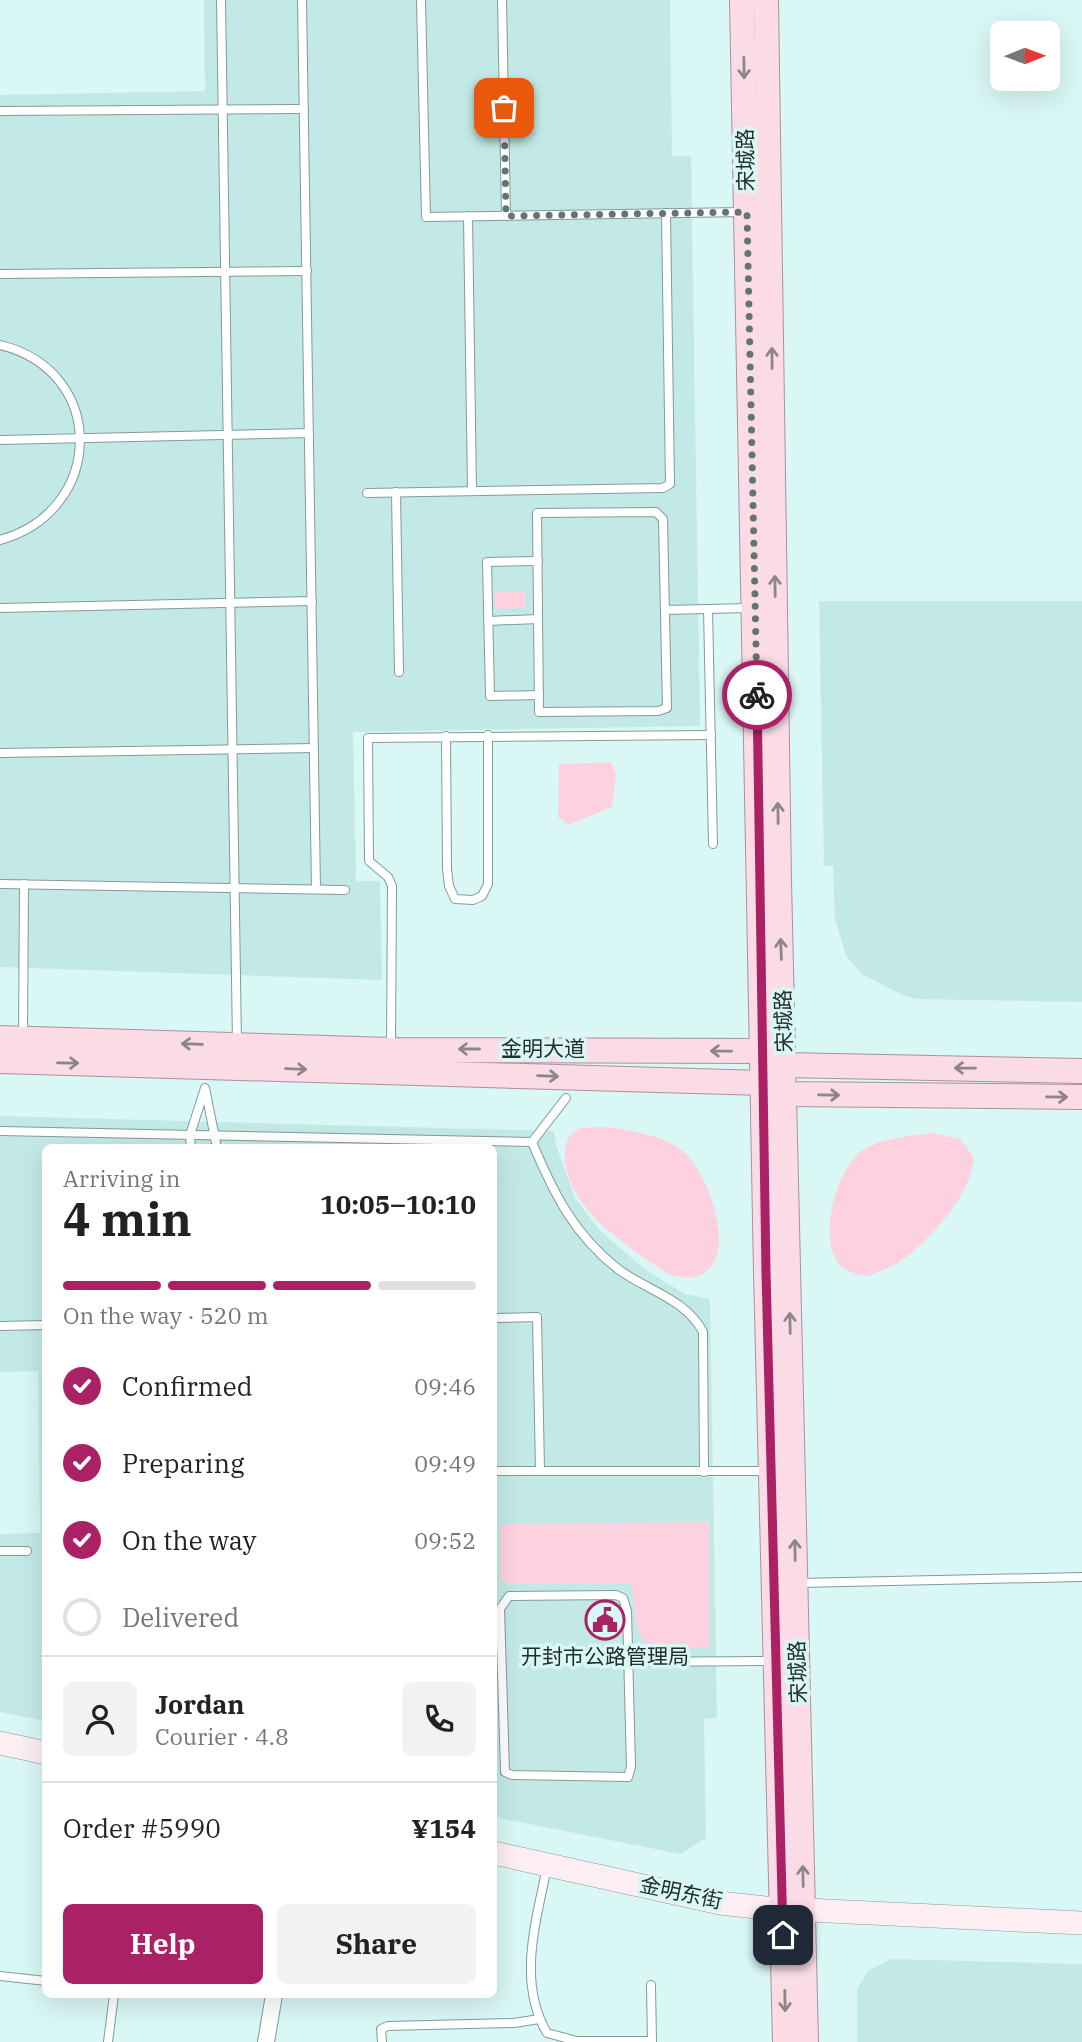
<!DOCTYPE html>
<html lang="en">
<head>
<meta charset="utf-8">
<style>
  :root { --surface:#fff; --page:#f2f2f2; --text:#222; --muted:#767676; --line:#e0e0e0; --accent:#aa2166 }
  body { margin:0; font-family:"IBM Plex Serif","Noto Sans SC",serif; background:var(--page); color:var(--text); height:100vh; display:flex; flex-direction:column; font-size:26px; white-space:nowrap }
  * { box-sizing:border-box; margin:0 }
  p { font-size:23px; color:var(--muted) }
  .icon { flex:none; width:38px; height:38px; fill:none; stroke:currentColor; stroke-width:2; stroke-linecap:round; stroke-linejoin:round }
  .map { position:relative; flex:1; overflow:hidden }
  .panel { position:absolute; left:42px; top:1144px; width:455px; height:854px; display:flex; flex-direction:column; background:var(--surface); border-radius:10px; box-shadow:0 7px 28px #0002 }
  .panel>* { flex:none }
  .needle { width:46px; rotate:89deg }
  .fabs { position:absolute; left:990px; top:21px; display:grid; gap:14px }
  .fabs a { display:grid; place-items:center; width:70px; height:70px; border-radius:10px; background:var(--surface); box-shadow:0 7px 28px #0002; font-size:35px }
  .pin { position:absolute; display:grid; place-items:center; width:60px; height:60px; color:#fff; margin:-30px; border-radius:14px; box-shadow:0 4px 10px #0006 }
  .courier { position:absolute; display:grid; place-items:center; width:70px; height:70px; margin:-35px; border:5px solid #aa2166; border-radius:50%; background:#fff; color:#222; box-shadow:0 2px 9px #0007 }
  .summary em { font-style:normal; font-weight:700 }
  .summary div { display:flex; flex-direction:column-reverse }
  .summary { display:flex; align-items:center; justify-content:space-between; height:119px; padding:0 21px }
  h1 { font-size:46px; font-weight:700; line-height:52px }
  .bar { display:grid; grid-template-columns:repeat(4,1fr); gap:10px 7px; align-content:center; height:84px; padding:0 21px }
  .bar i { height:9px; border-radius:5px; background:var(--line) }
  .bar .selected { background:var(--accent) }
  .bar p { grid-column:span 4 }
  .line { display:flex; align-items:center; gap:18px; padding:0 21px; border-top:2px solid var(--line) }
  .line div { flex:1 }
  .round { display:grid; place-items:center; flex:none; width:74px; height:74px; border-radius:10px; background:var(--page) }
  ol { padding:0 21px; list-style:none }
  li { display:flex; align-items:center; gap:21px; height:77px }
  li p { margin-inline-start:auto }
  li .icon { padding:7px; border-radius:50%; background:var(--accent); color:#fff; stroke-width:4 }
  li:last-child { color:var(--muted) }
  li i { width:38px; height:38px; border:4px solid var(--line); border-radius:50% }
  .button { display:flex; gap:14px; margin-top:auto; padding:14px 21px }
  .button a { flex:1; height:80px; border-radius:10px; background:var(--accent); color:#fff; font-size:28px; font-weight:700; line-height:80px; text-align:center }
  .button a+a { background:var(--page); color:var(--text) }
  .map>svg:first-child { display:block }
  .built { fill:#c3e9e6 }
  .green { fill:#fed1e0 }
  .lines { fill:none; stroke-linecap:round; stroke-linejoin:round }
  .lane-casing { stroke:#809c9a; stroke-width:10 }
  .street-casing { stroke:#809c9a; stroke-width:18 }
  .secondary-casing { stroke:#809c9a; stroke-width:24 }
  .primary-casing { stroke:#ad909b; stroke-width:26 }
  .lane { stroke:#fff; stroke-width:8 }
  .street { stroke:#fff; stroke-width:16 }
  .secondary { stroke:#fdeef3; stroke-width:23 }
  .primary { stroke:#fbdce6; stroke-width:24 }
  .oneway { stroke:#8e858a }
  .done { stroke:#627473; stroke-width:7; stroke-dasharray:0 12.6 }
  .route { stroke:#aa2166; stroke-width:9 }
  .labels { text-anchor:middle; stroke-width:7; stroke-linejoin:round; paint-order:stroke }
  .street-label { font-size:21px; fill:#222e2d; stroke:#d9f7f5 }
  .poi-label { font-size:21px; fill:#222e2d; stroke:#d9f7f5 }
</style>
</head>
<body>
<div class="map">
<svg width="1082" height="2042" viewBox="0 0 1082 2042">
  <rect width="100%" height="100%" fill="#d9f7f5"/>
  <g class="built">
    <polygon points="204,0 670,0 672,156 691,156 700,726 353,732 356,881 380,881 382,980 0,967 0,95 205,91"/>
    <polygon points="819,601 1082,601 1082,1002 917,999 902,995 862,974 846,956 835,919 833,866 824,866"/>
    <polygon points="0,1116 554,1131 556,1145 575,1198 600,1231 647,1271 685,1294 710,1299 717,1718 704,1719 706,1838 680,1854 494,1817 494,1148 46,1148 45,1721 0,1712 0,1534 40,1533 38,1371 0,1372"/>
    <polygon points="891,1959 1082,1964 1082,2042 857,2042 857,1990 868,1971"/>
  </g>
  <g class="green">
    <polygon points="495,592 525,592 525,608 495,609"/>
    <polygon points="611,762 616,774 612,807 569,825 558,817 559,764"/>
    <path d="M608,1127C632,1131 665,1135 684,1152C708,1173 740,1257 700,1275C692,1279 677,1278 669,1274C652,1264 604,1230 592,1215C575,1196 556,1162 569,1137L580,1128Z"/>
    <path d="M932,1133L960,1139L973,1156C977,1189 925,1246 898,1263C889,1268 878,1272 868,1276C858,1275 846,1272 839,1264C818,1238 836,1172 859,1153C879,1137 908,1137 932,1133Z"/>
    <path d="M709,1522V1648C635,1649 641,1657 631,1584H508L500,1578V1524Z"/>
  </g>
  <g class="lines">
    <g class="lane-casing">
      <g id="lane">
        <polyline points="221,0 237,1043"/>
        <polyline points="302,0 316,889"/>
        <polyline points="421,0 426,217 744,212"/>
        <polyline points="502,0 506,216"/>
        <polyline points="0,111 304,109"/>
        <polyline points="468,216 472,491"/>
        <polyline points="0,274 307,271"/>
        <path d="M0,345C108,371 105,511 0,540"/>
        <polyline points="0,440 309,433"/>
        <polyline points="396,492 399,672"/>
        <polyline points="367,493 663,488 670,484 666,213"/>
        <polygon points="656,512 663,519 667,708 658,711 539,712 537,513"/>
        <polyline points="538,561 487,562 490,696 539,695"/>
        <polyline points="0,608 312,601"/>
        <polyline points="708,609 713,844"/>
        <polyline points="665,610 749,608"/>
        <polyline points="488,621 538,619"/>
        <polyline points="446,736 447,869 449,886 455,899 473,900 482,896 488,884 488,735"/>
        <polyline points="0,753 314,748"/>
        <polyline points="0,884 345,890"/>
        <polyline points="23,1035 24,884"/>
        <polyline points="391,1047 392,886 388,877 369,861 368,738 711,735"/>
        <path d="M0,1131L532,1142C553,1192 574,1235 618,1269C646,1290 686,1299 703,1332L704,1472"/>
        <polyline points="532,1142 566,1098"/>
        <polyline points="191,1148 190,1135 205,1088 217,1148"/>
        <polyline points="494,1318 537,1317 540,1470"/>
        <polyline points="0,1326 46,1325"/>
        <polyline points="494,1471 767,1471"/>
        <polyline points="0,1551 27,1551"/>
        <polyline points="798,1583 1082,1577"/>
        <polygon points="616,1595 623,1598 627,1611 631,1767 628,1777 512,1775 505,1772 500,1609 509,1596"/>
        <polyline points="628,1662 771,1661"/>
        <path d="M547,1867C536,1922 517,1982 547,2033L577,2041H652"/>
        <polyline points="0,1976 46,1981"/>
        <polyline points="651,1985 652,2042"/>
        <polyline points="108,2042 114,1995"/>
        <polyline points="382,2042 381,2029 388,2026 514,2023 539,2019"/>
      </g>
    </g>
    <g class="street-casing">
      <polyline id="street" points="266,2042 274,1995"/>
    </g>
    <g class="secondary-casing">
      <g id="secondary">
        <polyline points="0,1743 46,1753"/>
        <polyline points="494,1853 720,1903 765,1908 1082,1923"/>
      </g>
    </g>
    <g class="primary-casing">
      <g id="primary">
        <polyline points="742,0 766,1272 785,2042"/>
        <polyline points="766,0 779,881 806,2042"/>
        <polyline points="0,1038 391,1050 762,1051 785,1065 1082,1071"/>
        <polyline points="0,1061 764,1083 786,1094 1082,1097"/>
      </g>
    </g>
    <use href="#lane" class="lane"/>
    <use href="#street" class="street"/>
    <use href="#secondary" class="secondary"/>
    <use href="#primary" class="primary"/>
  </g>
  <defs><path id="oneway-shaft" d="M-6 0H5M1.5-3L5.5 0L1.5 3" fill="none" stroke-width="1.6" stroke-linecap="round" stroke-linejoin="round" transform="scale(1.75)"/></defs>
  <g class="oneway">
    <use href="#oneway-shaft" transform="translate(744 68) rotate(89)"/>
    <use href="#oneway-shaft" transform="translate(772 358) rotate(-91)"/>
    <use href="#oneway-shaft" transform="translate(775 586) rotate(-91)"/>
    <use href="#oneway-shaft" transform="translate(778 813) rotate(-91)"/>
    <use href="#oneway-shaft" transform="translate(781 949) rotate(-92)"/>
    <use href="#oneway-shaft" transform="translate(192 1044) rotate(-178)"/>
    <use href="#oneway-shaft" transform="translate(469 1049) rotate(180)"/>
    <use href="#oneway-shaft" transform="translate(721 1051) rotate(-179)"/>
    <use href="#oneway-shaft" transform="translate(68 1063) rotate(1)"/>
    <use href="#oneway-shaft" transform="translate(965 1068) rotate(-179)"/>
    <use href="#oneway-shaft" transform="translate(296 1069) rotate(2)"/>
    <use href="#oneway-shaft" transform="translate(548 1076) rotate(2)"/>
    <use href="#oneway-shaft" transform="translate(829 1095) rotate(1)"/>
    <use href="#oneway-shaft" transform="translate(1057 1097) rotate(1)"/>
    <use href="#oneway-shaft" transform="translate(790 1323) rotate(-91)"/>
    <use href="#oneway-shaft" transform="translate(795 1550) rotate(-91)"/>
    <use href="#oneway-shaft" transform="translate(803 1876) rotate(-91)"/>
    <use href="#oneway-shaft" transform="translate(785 2001) rotate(89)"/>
  </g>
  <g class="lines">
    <polyline class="done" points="504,108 506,216 747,212 757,695"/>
    <polyline class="route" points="757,695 766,1272 783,1935"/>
  </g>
  <defs>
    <g id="civic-ring" transform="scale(2.0125)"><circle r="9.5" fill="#d9f7f5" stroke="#aa2166" stroke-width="1.5"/><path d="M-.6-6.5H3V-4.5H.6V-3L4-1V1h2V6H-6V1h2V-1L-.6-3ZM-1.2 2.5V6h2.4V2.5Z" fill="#aa2166"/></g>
  </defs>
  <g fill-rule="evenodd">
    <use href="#civic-ring" x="605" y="1620"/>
  </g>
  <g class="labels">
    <g class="street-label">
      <text transform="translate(746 160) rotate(-91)" y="7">宋城路</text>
      <text transform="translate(784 1021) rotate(-92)" y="7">宋城路</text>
      <text x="543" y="1056">金明大道</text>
      <text transform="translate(798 1672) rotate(-92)" y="7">宋城路</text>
      <text transform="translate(681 1893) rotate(12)" y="7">金明东街</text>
    </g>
    <g class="poi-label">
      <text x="605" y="1664">开封市公路管理局</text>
    </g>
  </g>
</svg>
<div class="fabs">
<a><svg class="needle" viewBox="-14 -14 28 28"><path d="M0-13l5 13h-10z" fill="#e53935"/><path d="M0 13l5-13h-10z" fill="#767676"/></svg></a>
</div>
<div class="pin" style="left:504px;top:108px;background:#ea580c"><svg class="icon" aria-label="bag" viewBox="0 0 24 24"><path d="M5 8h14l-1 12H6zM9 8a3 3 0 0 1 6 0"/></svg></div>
<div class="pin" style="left:783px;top:1935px;background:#1f2937"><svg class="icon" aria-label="home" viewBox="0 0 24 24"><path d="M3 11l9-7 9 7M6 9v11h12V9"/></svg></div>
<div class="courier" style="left:757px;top:695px"><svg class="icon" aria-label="bike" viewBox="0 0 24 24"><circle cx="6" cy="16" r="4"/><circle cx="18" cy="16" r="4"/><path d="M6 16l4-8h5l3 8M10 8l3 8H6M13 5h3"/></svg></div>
<section class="panel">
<div class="summary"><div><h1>4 min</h1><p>Arriving in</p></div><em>10:05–10:10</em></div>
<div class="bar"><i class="selected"></i><i class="selected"></i><i class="selected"></i><i></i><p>On the way · 520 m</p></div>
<ol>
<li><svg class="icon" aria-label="check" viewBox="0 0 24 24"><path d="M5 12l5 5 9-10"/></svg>Confirmed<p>09:46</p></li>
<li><svg class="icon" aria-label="check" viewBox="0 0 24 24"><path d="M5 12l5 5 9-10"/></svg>Preparing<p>09:49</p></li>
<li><svg class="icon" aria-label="check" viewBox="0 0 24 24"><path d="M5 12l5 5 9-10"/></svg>On the way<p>09:52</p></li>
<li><i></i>Delivered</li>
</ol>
<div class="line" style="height:126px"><a class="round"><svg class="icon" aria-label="person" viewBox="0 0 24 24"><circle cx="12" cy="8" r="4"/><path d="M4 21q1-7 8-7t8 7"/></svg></a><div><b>Jordan</b><p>Courier · 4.8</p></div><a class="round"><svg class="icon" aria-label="phone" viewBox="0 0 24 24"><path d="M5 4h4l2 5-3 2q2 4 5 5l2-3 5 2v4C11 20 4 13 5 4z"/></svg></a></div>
<div class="line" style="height:91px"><div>Order #5990</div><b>¥154</b></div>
<div class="button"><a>Help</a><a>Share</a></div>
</section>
</div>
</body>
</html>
